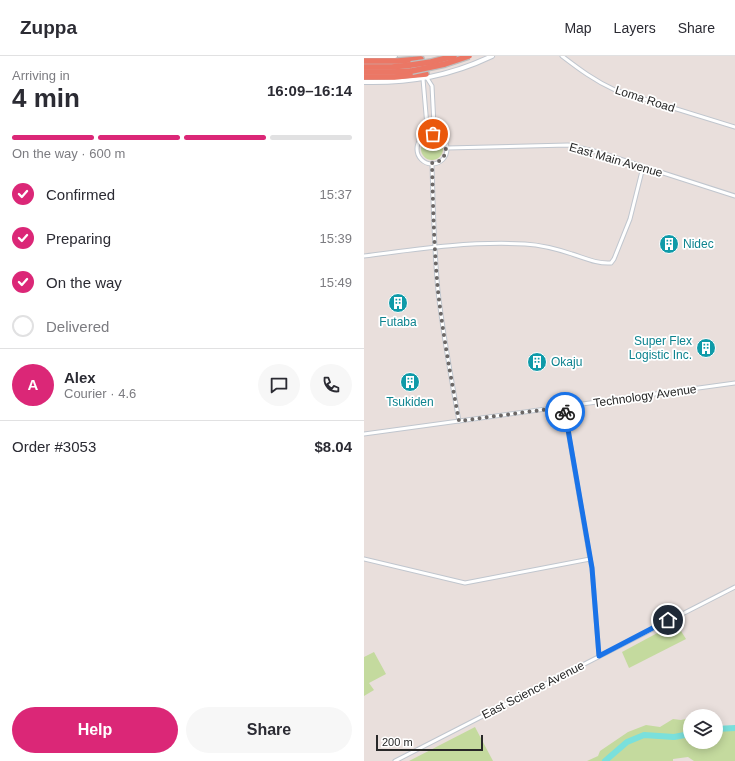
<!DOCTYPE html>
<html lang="en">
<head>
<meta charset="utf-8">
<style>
  :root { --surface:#fff; --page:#f7f7f7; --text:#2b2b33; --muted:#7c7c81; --line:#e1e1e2; --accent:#db2777 }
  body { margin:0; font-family:Arial,sans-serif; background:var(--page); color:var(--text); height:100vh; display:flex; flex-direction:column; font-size:15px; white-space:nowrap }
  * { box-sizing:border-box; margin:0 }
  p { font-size:13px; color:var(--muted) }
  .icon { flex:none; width:22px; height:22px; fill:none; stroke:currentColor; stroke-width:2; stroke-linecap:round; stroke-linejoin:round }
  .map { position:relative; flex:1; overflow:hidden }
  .drawer { display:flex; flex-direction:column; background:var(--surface); width:364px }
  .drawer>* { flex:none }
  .buttons { position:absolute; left:319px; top:653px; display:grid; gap:8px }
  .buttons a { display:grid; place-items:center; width:40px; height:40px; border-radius:50%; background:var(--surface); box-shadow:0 2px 10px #0003; font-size:20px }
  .scale { position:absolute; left:12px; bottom:10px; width:107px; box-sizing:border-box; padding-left:4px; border:2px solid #282828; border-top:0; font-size:11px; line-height:14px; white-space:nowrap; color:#282828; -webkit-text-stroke:3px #fff; paint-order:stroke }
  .pin { position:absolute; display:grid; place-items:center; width:34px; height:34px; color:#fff; margin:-17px; border:2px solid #fff; border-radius:50%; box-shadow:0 1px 4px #0007 }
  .courier { position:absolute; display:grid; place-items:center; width:40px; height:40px; margin:-20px; border:3px solid #1a73e8; border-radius:50%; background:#fff; color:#222; box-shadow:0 1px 5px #0007 }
  .headline em { font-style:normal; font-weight:700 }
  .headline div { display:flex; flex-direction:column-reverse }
  .headline { display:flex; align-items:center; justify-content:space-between; height:68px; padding:0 12px }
  h1 { font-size:26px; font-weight:700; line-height:30px }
  .bar { display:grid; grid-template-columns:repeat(4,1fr); gap:6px 4px; align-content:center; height:48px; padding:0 12px }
  .bar i { height:5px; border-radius:3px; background:var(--line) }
  .bar .on { background:var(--accent) }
  .bar p { grid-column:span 4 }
  .line { display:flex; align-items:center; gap:10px; padding:0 12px; border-top:1px solid var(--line) }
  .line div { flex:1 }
  .round { display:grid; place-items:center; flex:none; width:42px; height:42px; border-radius:21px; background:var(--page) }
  ol { padding:0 12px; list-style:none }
  li { display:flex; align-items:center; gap:12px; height:44px }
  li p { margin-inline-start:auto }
  li .icon { padding:4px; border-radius:50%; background:var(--accent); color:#fff; stroke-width:4 }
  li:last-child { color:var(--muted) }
  li i { width:22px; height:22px; border:2px solid var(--line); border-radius:50% }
  .action { display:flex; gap:8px; margin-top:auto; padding:8px 12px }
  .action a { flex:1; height:46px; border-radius:24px; background:var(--accent); color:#fff; font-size:16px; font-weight:700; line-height:46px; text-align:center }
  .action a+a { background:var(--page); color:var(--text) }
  header { display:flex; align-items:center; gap:24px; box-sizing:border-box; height:56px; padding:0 20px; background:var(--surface); border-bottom:1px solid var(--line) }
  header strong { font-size:19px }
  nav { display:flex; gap:22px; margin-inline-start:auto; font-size:14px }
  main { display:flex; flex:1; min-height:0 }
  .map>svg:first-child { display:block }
  .green { fill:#c4da9e }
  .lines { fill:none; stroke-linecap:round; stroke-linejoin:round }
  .river { stroke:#7ae0dc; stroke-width:6 }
  .minor-casing { stroke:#c0c6ce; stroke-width:5 }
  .secondary-casing { stroke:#c0c6ce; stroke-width:6 }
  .motorway-casing { stroke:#bebebe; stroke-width:8 }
  .minor { stroke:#fff; stroke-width:3 }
  .secondary { stroke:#fff; stroke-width:4 }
  .motorway { stroke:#eb7765; stroke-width:5.5 }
  .motorway-bridge-casing { stroke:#bebebe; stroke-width:8; stroke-linecap:butt }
  .motorway-bridge { stroke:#eb7765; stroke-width:5.5 }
  .done { stroke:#6c6867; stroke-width:4; stroke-dasharray:0 7.2 }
  .route { stroke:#1a73e8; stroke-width:5 }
  .labels { text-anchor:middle; stroke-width:3.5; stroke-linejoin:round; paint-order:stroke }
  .street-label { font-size:12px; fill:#282828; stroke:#fff }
  .culture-label { font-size:12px; fill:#0d838f; stroke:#fff; text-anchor:start }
</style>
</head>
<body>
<header>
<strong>Zuppa</strong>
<nav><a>Map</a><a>Layers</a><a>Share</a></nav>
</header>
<main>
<section class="drawer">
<div class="headline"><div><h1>4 min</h1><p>Arriving in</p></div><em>16:09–16:14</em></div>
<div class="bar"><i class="on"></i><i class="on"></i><i class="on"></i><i></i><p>On the way · 600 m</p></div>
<ol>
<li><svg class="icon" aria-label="check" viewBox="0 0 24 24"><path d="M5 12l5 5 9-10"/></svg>Confirmed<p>15:37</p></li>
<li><svg class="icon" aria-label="check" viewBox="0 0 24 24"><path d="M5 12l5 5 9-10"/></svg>Preparing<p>15:39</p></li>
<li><svg class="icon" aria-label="check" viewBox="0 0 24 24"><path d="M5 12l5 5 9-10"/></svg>On the way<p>15:49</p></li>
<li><i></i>Delivered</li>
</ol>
<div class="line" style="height:72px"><b class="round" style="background:var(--accent);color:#fff">A</b><div><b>Alex</b><p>Courier · 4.6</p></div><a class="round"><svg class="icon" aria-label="chat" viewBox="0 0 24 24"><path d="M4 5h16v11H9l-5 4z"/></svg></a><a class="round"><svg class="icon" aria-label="phone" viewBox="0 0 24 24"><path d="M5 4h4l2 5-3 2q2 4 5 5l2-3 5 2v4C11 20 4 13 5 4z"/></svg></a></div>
<div class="line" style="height:52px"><div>Order #3053</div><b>$8.04</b></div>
<div class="action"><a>Help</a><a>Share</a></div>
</section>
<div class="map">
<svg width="371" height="705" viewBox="0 0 371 705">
  <rect width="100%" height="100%" fill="#e9dfdc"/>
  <g class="green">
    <circle cx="68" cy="93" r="11"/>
    <polygon points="312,567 322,583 265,612 258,596"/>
    <polygon points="10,596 22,618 5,627 10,634 0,640 0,601"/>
    <polygon points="326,662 326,686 352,686 352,673 371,672 371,705 330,705 324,701 309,703 309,705 223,705 234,700 236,695 264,676 282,669 296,671 309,663 317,664"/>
    <polygon points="111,671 129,705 45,705"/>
  </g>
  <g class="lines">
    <g class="river">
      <polyline points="352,673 371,672"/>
      <polyline points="241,705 263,686 280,679 310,681 326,678"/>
    </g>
    <g class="minor-casing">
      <g id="minor">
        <path d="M198,0C215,13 231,25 251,34L371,71"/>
        <polyline points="63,22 68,30 70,69 76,80"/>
        <polyline points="59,23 63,70 61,79"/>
        <circle cx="68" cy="93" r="15"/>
        <polyline points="83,92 204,89 234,96 371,140"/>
        <path d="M68,107C69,150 70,193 74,235C79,279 87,322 95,365"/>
        <path d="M0,200C53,193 107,185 161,188C177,189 193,193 208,198C221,202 233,208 247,207L250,203L266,163L279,111"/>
        <polyline points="0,378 371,327"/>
        <polyline points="0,503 101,527 226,503 200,351"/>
        <polyline points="226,503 228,512 235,600"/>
        <polyline points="31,705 371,531"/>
      </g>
    </g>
    <g class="secondary-casing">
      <g id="secondary">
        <polyline points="0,0 31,0"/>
        <path d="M0,26C47,27 86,20 128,0"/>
      </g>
    </g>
    <g class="motorway-casing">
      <g id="motorway">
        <polyline points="0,5 34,5 57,3"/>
        <polyline points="0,11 28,11 47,9"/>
        <polyline points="0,16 28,16 48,15"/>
        <polyline points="0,21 30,21 62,18"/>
      </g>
    </g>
    <use href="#minor" class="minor"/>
    <use href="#secondary" class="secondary"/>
    <use href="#motorway" class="motorway"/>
    <g class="motorway-bridge-casing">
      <g id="motorway-bridge">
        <polyline points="47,9 67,6 90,0"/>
        <polyline points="48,15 81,8 105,0"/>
      </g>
    </g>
    <use href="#motorway-bridge" class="motorway-bridge"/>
  </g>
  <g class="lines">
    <path class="done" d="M69,78L78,82C86,93 81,106 68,107C69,150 70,193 74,235C79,279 87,322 95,365L200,351L201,356"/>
    <polyline class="route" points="201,356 228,512 235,600 304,564"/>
  </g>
  <defs>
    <g id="building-disc" transform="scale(1)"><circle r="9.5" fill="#0f9aa8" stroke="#fff"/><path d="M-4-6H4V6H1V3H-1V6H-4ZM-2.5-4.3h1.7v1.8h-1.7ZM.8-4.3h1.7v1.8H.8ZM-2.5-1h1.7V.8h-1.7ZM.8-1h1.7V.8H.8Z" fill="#fff"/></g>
  </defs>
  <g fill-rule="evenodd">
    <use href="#building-disc" x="305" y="188"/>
    <use href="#building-disc" x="34" y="247"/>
    <use href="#building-disc" x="342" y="292"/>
    <use href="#building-disc" x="173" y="306"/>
    <use href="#building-disc" x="46" y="326"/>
  </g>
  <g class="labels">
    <g class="street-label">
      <text transform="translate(281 43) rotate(18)" y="4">Loma Road</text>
      <text transform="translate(252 104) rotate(16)" y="4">East Main Avenue</text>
      <text transform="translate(281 340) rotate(-8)" y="4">Technology Avenue</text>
      <text transform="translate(169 634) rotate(-27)" y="4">East Science Avenue</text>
    </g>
    <g class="culture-label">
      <text x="319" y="192">Nidec</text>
      <text x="34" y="270" text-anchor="middle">Futaba</text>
      <text x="328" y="289" text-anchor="end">Super Flex<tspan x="328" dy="14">Logistic Inc.</tspan></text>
      <text x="187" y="310">Okaju</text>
      <text x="46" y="350" text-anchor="middle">Tsukiden</text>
    </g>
  </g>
</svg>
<div class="buttons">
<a><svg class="icon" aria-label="layers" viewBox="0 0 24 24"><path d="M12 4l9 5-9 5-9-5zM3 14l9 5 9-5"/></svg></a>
</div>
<div class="scale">200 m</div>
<div class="pin" style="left:69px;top:78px;background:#ea580c"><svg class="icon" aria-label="bag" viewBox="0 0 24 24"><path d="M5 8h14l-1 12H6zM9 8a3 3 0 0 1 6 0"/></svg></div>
<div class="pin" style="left:304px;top:564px;background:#1f2937"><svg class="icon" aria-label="home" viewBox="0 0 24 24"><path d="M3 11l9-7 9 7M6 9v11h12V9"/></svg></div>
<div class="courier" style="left:201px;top:356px"><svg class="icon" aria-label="bike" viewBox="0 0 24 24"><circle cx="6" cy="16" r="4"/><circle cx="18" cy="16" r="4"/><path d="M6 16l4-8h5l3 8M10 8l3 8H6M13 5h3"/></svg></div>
</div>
</main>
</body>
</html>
